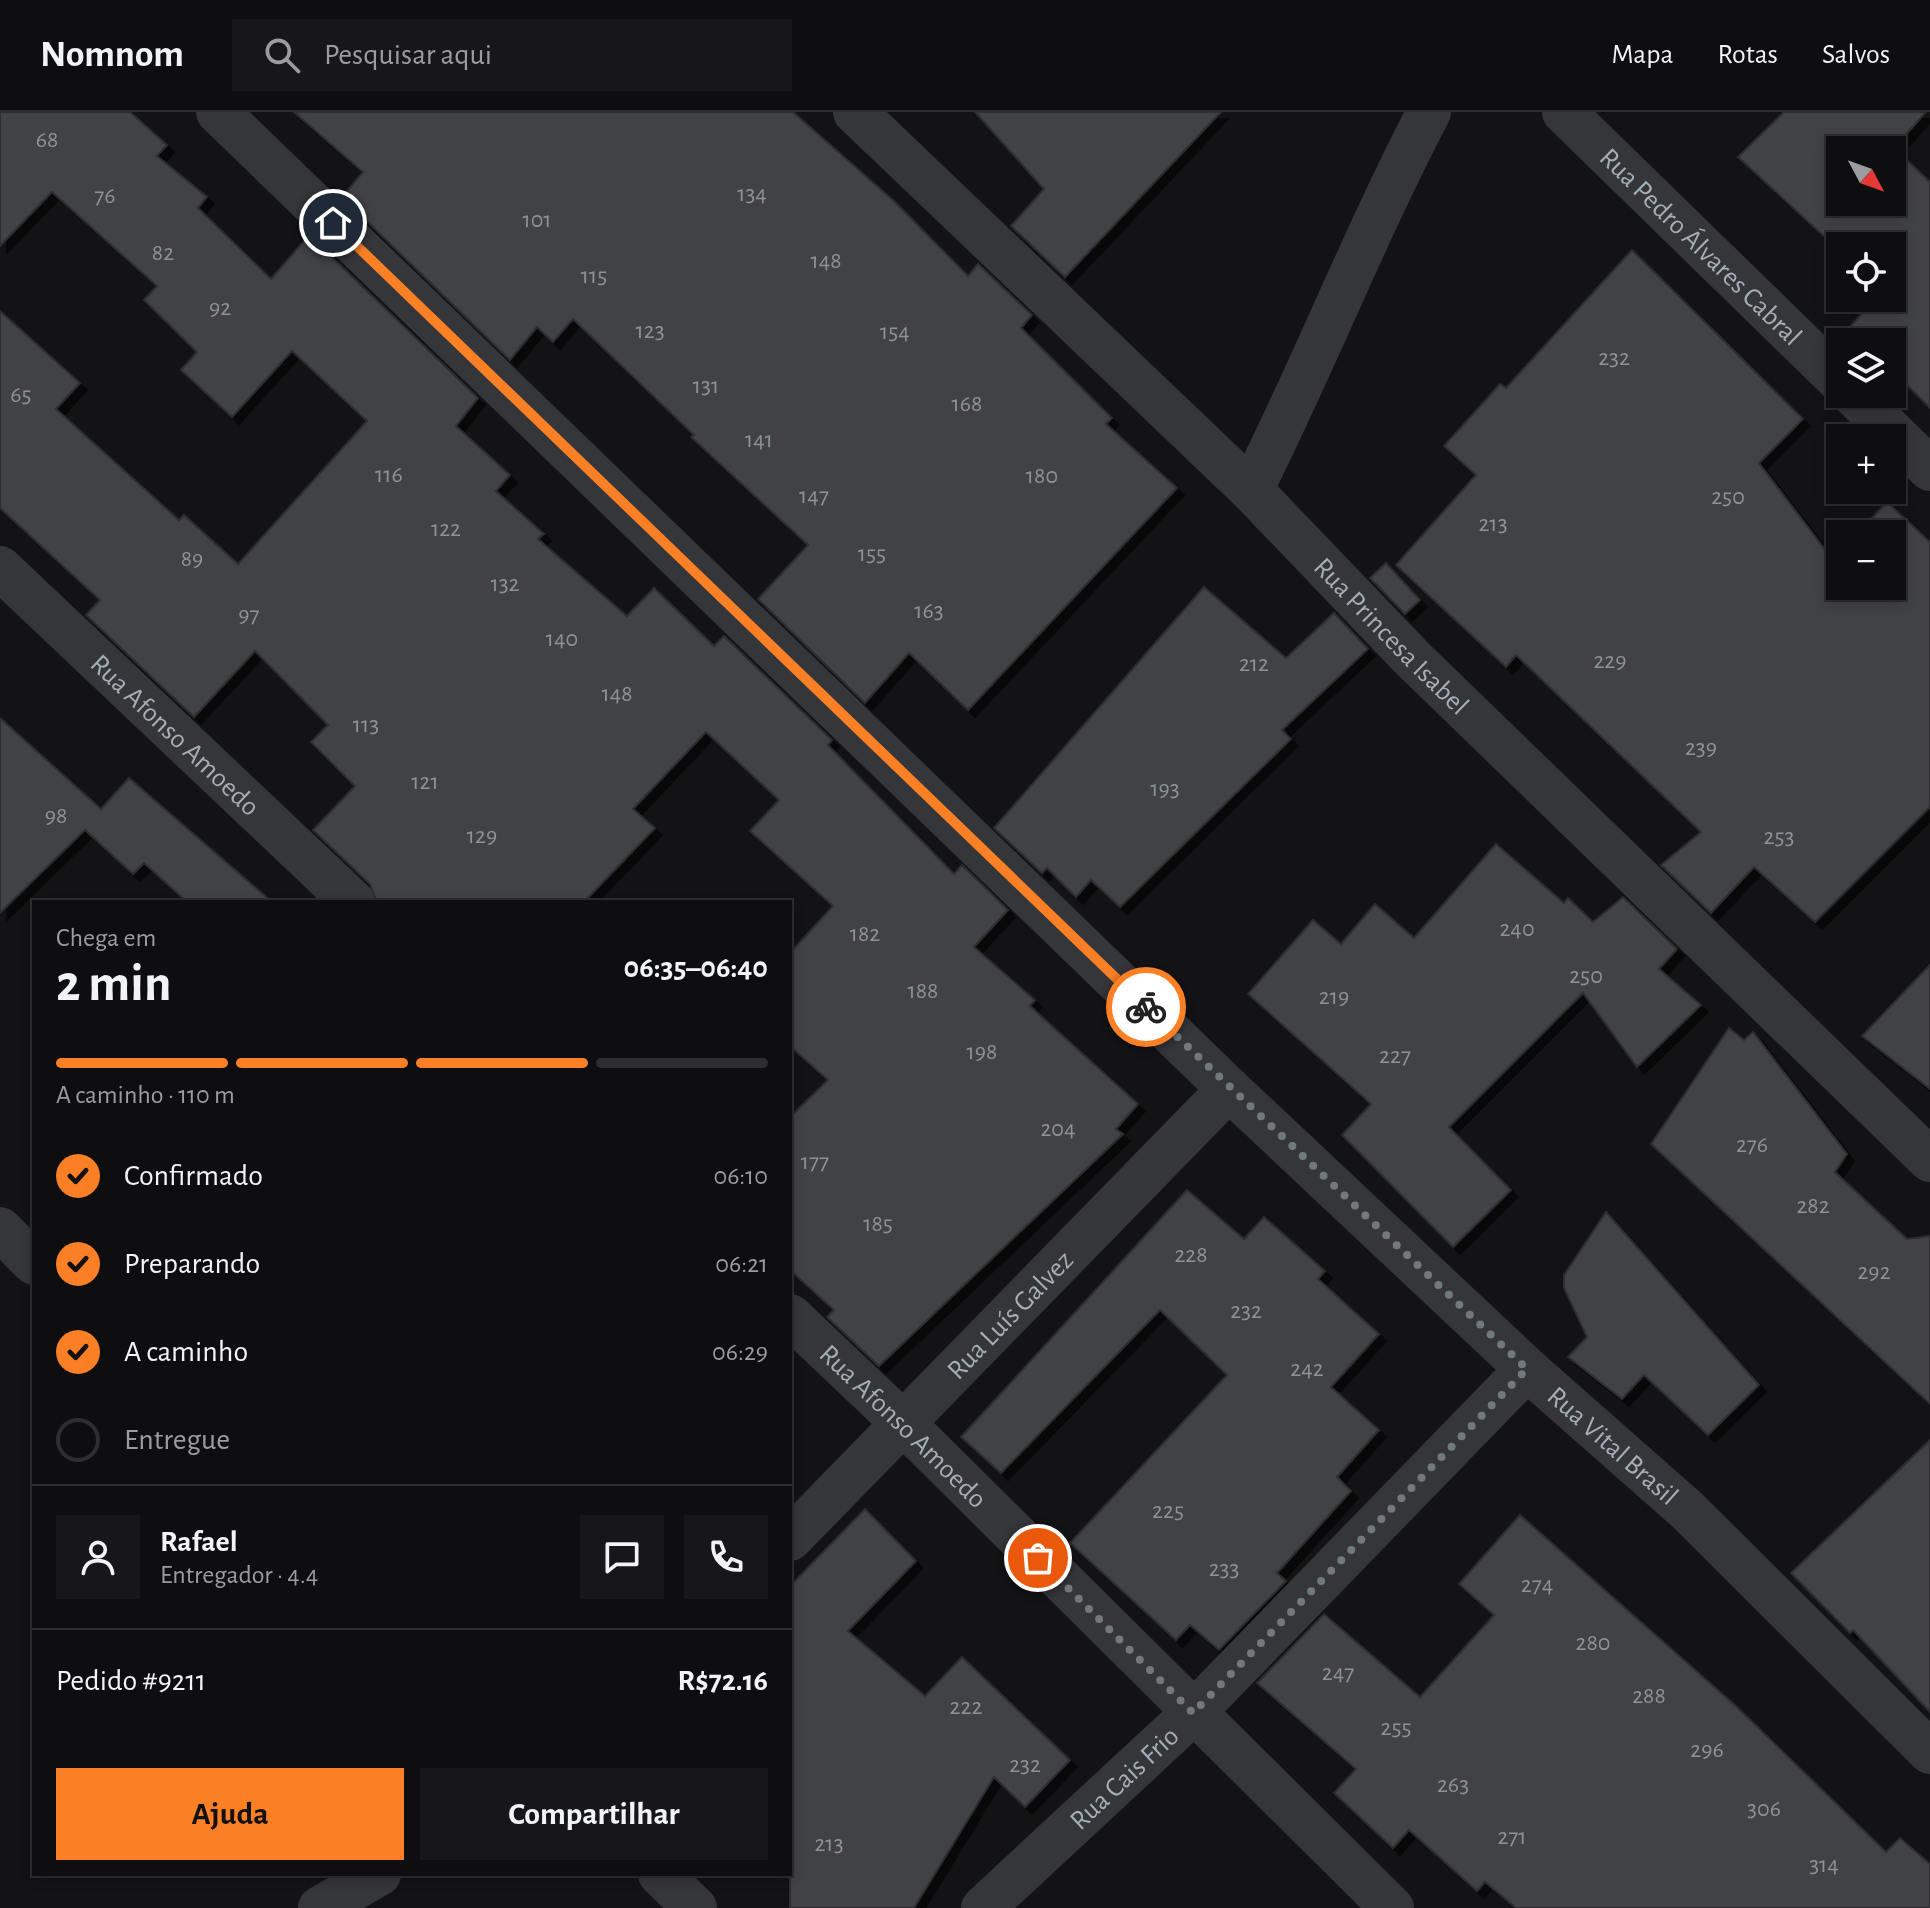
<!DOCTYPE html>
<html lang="pt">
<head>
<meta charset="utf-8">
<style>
  :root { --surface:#0e0e10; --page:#171719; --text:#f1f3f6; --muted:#9b9c9f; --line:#2e2e30; --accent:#fb7f25 }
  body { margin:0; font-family:"Alegreya Sans",sans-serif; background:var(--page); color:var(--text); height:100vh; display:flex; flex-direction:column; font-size:30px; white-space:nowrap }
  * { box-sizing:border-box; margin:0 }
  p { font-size:26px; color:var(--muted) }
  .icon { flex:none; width:44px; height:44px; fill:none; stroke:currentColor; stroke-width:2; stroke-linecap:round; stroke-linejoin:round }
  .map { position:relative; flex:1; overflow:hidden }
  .drawer { position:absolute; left:32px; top:788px; width:760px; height:976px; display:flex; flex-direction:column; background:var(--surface); border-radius:0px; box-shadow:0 4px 12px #0003,0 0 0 2px var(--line) }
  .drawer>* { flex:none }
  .needle { width:52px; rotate:131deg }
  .buttons { position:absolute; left:1826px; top:24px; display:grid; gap:16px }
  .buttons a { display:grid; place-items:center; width:80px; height:80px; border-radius:0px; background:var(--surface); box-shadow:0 4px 12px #0003,0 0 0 2px var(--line); font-size:40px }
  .pin { position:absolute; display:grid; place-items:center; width:68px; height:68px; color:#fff; margin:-34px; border:4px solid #fff; border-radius:50%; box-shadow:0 2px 8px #0007 }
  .courier { position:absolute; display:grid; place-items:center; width:80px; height:80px; margin:-40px; border:6px solid #fb7f25; border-radius:50%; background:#fff; color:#222; box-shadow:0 2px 10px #0007 }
  .summary em { font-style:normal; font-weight:700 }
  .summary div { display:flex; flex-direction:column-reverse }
  .summary { display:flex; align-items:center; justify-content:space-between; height:136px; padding:0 24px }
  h1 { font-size:52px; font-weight:700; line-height:60px }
  .bar { display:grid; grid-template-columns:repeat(4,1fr); gap:12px 8px; align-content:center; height:96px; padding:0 24px }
  .bar i { height:10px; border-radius:6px; background:var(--line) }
  .bar .active { background:var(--accent) }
  .bar p { grid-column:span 4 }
  .line { display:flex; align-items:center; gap:20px; padding:0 24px; border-top:2px solid var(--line) }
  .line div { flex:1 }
  .round { display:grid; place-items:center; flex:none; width:84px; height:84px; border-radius:0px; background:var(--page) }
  ol { padding:0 24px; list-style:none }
  li { display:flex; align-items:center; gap:24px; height:88px }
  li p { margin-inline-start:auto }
  li .icon { padding:8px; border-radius:50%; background:var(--accent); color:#111; stroke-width:4 }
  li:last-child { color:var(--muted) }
  li i { width:44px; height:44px; border:4px solid var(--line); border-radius:50% }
  .button { display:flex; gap:16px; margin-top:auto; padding:16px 24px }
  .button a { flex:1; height:92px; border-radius:0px; background:var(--accent); color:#111; font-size:32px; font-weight:700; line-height:92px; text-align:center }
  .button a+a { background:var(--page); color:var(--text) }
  header { display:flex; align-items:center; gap:48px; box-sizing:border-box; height:112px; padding:0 40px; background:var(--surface); border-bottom:2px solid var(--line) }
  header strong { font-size:38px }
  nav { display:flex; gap:44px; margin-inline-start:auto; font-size:28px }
  .search { width:560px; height:72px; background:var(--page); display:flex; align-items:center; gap:20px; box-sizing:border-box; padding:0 28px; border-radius:0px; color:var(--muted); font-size:30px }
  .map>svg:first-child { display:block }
  .building { fill:#3f4245; stroke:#2d2e31; stroke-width:2; fill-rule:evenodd; filter:url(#shadow) }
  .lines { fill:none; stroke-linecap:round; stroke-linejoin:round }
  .minor { stroke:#34363a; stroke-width:44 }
  .done { stroke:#71787e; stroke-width:8; stroke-dasharray:0 14.4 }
  .route { stroke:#fb7f25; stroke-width:10 }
  .labels { text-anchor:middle; stroke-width:6; stroke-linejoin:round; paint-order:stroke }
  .number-label { font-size:24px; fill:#8b939a }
  .street-label { font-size:28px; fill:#a4aeb6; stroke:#0e0e10 }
</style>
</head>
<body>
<header>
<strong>Nomnom</strong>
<div class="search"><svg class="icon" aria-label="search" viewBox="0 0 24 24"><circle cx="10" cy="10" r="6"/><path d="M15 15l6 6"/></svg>Pesquisar aqui</div>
<nav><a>Mapa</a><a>Rotas</a><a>Salvos</a></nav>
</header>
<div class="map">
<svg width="1930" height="1796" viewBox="0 0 1930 1796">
  <defs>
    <filter id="shadow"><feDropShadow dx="7" dy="7" stdDeviation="0" flood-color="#0009"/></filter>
  </defs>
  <rect width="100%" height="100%" fill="#131315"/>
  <g class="building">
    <polygon points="0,0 130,0 167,33 157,44 207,85 198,96 271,167 309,123 478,286 456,314 510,363 496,379 544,422 538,427 627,504 654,476 714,534 724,524 832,628 828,633 954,762 962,753 1008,798 974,835 1035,888 1030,894 1138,992 1116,1017 1123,1022 879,1254 827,1205 834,1198 790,1158 790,1005 828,968 790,934 790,841 833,794 750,719 779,688 706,620 633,697 655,716 584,790 377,790 370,772 313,718 355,674 311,630 328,613 255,539 194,605 86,503 100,488 0,396 0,199 80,271 56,297 179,408 184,403 238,452 367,309 292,239 232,305 181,258 197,240 144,188 157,174 52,80 0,134"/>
    <polygon points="294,0 793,0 894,89 968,164 978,152 1032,203 1021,216 1112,306 1106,312 1177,376 968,598 909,541 865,591 758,487 808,433 691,325 694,323 573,207 553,230 537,215 510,248 342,85 363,60"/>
    <polygon points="975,0 1221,0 1065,165 1011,114 1044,77"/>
    <path d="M1784,0H1926L1894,36L1930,70V296L1892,258V230H1863L1849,216L1876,186H1892V134H1840V139L1738,45ZM1840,38H1892V90H1840Z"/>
    <polygon points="1632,138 1803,307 1759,351 1833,448 1840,440 1840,474 1892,474 1892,422 1857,422 1887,390 1930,430 1930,695 1815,810 1754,755 1711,801 1661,753 1701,720 1516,543 1506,555 1396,453 1476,363 1444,334 1500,272 1506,276"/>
    <polygon points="1386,451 1420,488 1405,502 1370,466"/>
    <polygon points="1204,475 1286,546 1334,501 1368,537 1282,618 1291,627 1120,795 1091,768 1076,785 1047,756 1042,761 994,716"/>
    <polygon points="0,606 101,697 129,666 272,790 187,790 144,751 133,762 85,718 0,801"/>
    <polygon points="1496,732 1564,791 1568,786 1593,810 1623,785 1677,837 1659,857 1701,893 1637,955 1583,881 1449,1015 1511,1078 1453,1135 1342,1023 1371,992 1248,882 1313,808 1341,832 1375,792 1414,826"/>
    <polygon points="1930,853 1930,977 1862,924"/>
    <polygon points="1729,916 1744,928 1753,920 1847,1042 1835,1060 1907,1127 1930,1124 1930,1292 1651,1032"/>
    <polygon points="1187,1078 1244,1127 1264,1105 1325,1159 1318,1167 1379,1222 1331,1275 1379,1318 1337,1365 1351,1379 1277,1461 1286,1469 1219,1538 1190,1513 1176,1528 1070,1431 1227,1263 1160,1198 1001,1361 961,1325"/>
    <polygon points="1606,1100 1759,1273 1708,1323 1644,1263 1622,1287 1568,1245 1587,1225 1564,1176 1564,1163"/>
    <polygon points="1930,1328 1930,1600 1853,1518 1850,1521 1791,1461"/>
    <polygon points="865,1397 916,1449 848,1519 925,1584 962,1545 1070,1648 1025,1695 994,1665 914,1796 790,1796 790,1470 792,1472"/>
    <polygon points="1520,1403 1737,1595 1886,1740 1900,1726 1930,1752 1930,1796 1516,1796 1485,1770 1477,1779 1409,1718 1393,1736 1334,1681 1356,1657 1257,1571 1324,1502 1420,1585 1494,1503 1459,1472"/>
  </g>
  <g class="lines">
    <g class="minor">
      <path id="s1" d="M218,0L1229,977L1527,1257L1687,1398L1930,1640"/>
      <path id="s2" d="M855,0L1251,378L1412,546L1930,1048"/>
      <path id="s3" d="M1564,0L1840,269"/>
      <polyline points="1853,282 1930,357"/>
      <path d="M1251,378C1314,253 1364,124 1429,0"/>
      <path id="s4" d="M0,456L353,790"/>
      <polyline points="0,1117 34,1151"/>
      <path id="s5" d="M790,1204L905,1313L1392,1796"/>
      <path id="s6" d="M790,1427L1229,977"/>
      <polyline points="660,1762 695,1796"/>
      <polyline points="320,1796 379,1762"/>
      <path id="s7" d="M983,1796L1193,1601L1527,1257"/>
    </g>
  </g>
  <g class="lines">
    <polyline class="done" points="1038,1446 1193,1601 1527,1257 1146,895"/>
    <polyline class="route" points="333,111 1146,895"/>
  </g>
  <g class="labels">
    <g class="number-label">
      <text x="47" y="35">68</text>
      <text x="752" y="89">134</text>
      <text x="105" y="91">76</text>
      <text x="537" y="115">101</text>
      <text x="163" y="148">82</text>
      <text x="826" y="156">148</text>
      <text x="594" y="171">115</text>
      <text x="220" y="203">92</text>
      <text x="650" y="226">123</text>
      <text x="895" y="227">154</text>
      <text x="1614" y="253">232</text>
      <text x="706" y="281">131</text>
      <text x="21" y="290">65</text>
      <text x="967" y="299">168</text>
      <text x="759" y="335">141</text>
      <text x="389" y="370">116</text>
      <text x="1042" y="371">180</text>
      <text x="814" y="391">147</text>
      <text x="1728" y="392">250</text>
      <text x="1493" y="419">213</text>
      <text x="446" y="424">122</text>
      <text x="872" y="449">155</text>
      <text x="192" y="454">89</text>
      <text x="505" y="479">132</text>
      <text x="929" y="506">163</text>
      <text x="249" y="510">97</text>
      <text x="562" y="534">140</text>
      <text x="1610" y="556">229</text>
      <text x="1254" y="559">212</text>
      <text x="617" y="589">148</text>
      <text x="366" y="620">113</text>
      <text x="1701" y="643">239</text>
      <text x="425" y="677">121</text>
      <text x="1165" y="684">193</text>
      <text x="56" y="711">98</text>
      <text x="482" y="731">129</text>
      <text x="1779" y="732">253</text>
      <text x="1517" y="824">240</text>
      <text x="865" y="829">182</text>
      <text x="1586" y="871">250</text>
      <text x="923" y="886">188</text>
      <text x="1334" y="892">219</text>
      <text x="982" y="947">198</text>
      <text x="1395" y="951">227</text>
      <text x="1058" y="1024">204</text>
      <text x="1752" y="1040">276</text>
      <text x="815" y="1057">177</text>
      <text x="1813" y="1101">282</text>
      <text x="878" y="1119">185</text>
      <text x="1191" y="1150">228</text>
      <text x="1874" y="1167">292</text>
      <text x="1246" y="1206">232</text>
      <text x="1307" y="1264">242</text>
      <text x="1168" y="1406">225</text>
      <text x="1224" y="1464">233</text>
      <text x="1537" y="1480">274</text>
      <text x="1593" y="1538">280</text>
      <text x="1338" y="1568">247</text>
      <text x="1649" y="1591">288</text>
      <text x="966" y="1602">222</text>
      <text x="1396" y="1623">255</text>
      <text x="1707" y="1645">296</text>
      <text x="1025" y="1660">232</text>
      <text x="1453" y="1680">263</text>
      <text x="1764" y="1704">306</text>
      <text x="1512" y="1732">271</text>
      <text x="829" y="1739">213</text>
      <text x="1824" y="1760">314</text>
    </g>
    <g class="street-label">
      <text dy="10" stroke="none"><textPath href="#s3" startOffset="192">Rua Pedro Álvares Cabral</textPath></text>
      <text dy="10" stroke="none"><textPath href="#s2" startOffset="750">Rua Princesa Isabel</textPath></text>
      <text dy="10" stroke="none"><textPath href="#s4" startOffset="242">Rua Afonso Amoedo</textPath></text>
      <text dy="10" stroke="none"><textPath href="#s6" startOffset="314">Rua Luís Galvez</textPath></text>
      <text dy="10" stroke="none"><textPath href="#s5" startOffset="158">Rua Afonso Amoedo</textPath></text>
      <text dy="10" stroke="none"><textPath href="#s1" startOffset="1930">Rua Vital Brasil</textPath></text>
      <text dy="10" stroke="none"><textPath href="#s7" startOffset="192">Rua Cais Frio</textPath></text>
    </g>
  </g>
</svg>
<div class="buttons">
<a><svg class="needle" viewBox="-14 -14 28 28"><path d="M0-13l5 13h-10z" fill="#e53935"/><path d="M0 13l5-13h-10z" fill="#9b9c9f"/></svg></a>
<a><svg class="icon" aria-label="locate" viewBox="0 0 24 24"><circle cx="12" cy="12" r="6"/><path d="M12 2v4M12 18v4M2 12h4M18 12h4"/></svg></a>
<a><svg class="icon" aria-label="layers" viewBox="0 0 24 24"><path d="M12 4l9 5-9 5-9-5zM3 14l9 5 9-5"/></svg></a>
<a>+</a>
<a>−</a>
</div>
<div class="pin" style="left:1038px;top:1446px;background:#ea580c"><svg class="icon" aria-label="bag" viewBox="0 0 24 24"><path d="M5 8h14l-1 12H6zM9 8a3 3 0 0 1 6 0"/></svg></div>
<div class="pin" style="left:333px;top:111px;background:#1f2937"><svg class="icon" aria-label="home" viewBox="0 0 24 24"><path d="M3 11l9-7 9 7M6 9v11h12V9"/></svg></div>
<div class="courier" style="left:1146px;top:895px"><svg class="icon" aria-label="bike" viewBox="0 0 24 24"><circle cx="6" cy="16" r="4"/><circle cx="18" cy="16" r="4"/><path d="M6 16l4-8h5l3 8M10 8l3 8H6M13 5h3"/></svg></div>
<section class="drawer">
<div class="summary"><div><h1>2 min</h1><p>Chega em</p></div><em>06:35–06:40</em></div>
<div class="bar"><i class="active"></i><i class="active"></i><i class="active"></i><i></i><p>A caminho · 110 m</p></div>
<ol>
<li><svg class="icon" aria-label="check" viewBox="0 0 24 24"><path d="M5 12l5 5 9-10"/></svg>Confirmado<p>06:10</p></li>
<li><svg class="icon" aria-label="check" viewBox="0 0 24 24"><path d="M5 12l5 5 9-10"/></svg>Preparando<p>06:21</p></li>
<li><svg class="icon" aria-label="check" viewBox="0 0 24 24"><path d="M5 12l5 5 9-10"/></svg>A caminho<p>06:29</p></li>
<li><i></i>Entregue</li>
</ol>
<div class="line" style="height:144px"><a class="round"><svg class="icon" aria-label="person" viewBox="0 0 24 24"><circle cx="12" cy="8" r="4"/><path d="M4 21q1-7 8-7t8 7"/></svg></a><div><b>Rafael</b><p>Entregador · 4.4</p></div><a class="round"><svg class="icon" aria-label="chat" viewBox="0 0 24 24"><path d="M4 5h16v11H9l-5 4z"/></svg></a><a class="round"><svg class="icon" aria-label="phone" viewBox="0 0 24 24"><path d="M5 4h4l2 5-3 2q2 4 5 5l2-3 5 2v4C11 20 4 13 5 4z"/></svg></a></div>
<div class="line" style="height:104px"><div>Pedido #9211</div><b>R$72.16</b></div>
<div class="button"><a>Ajuda</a><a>Compartilhar</a></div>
</section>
</div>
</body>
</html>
